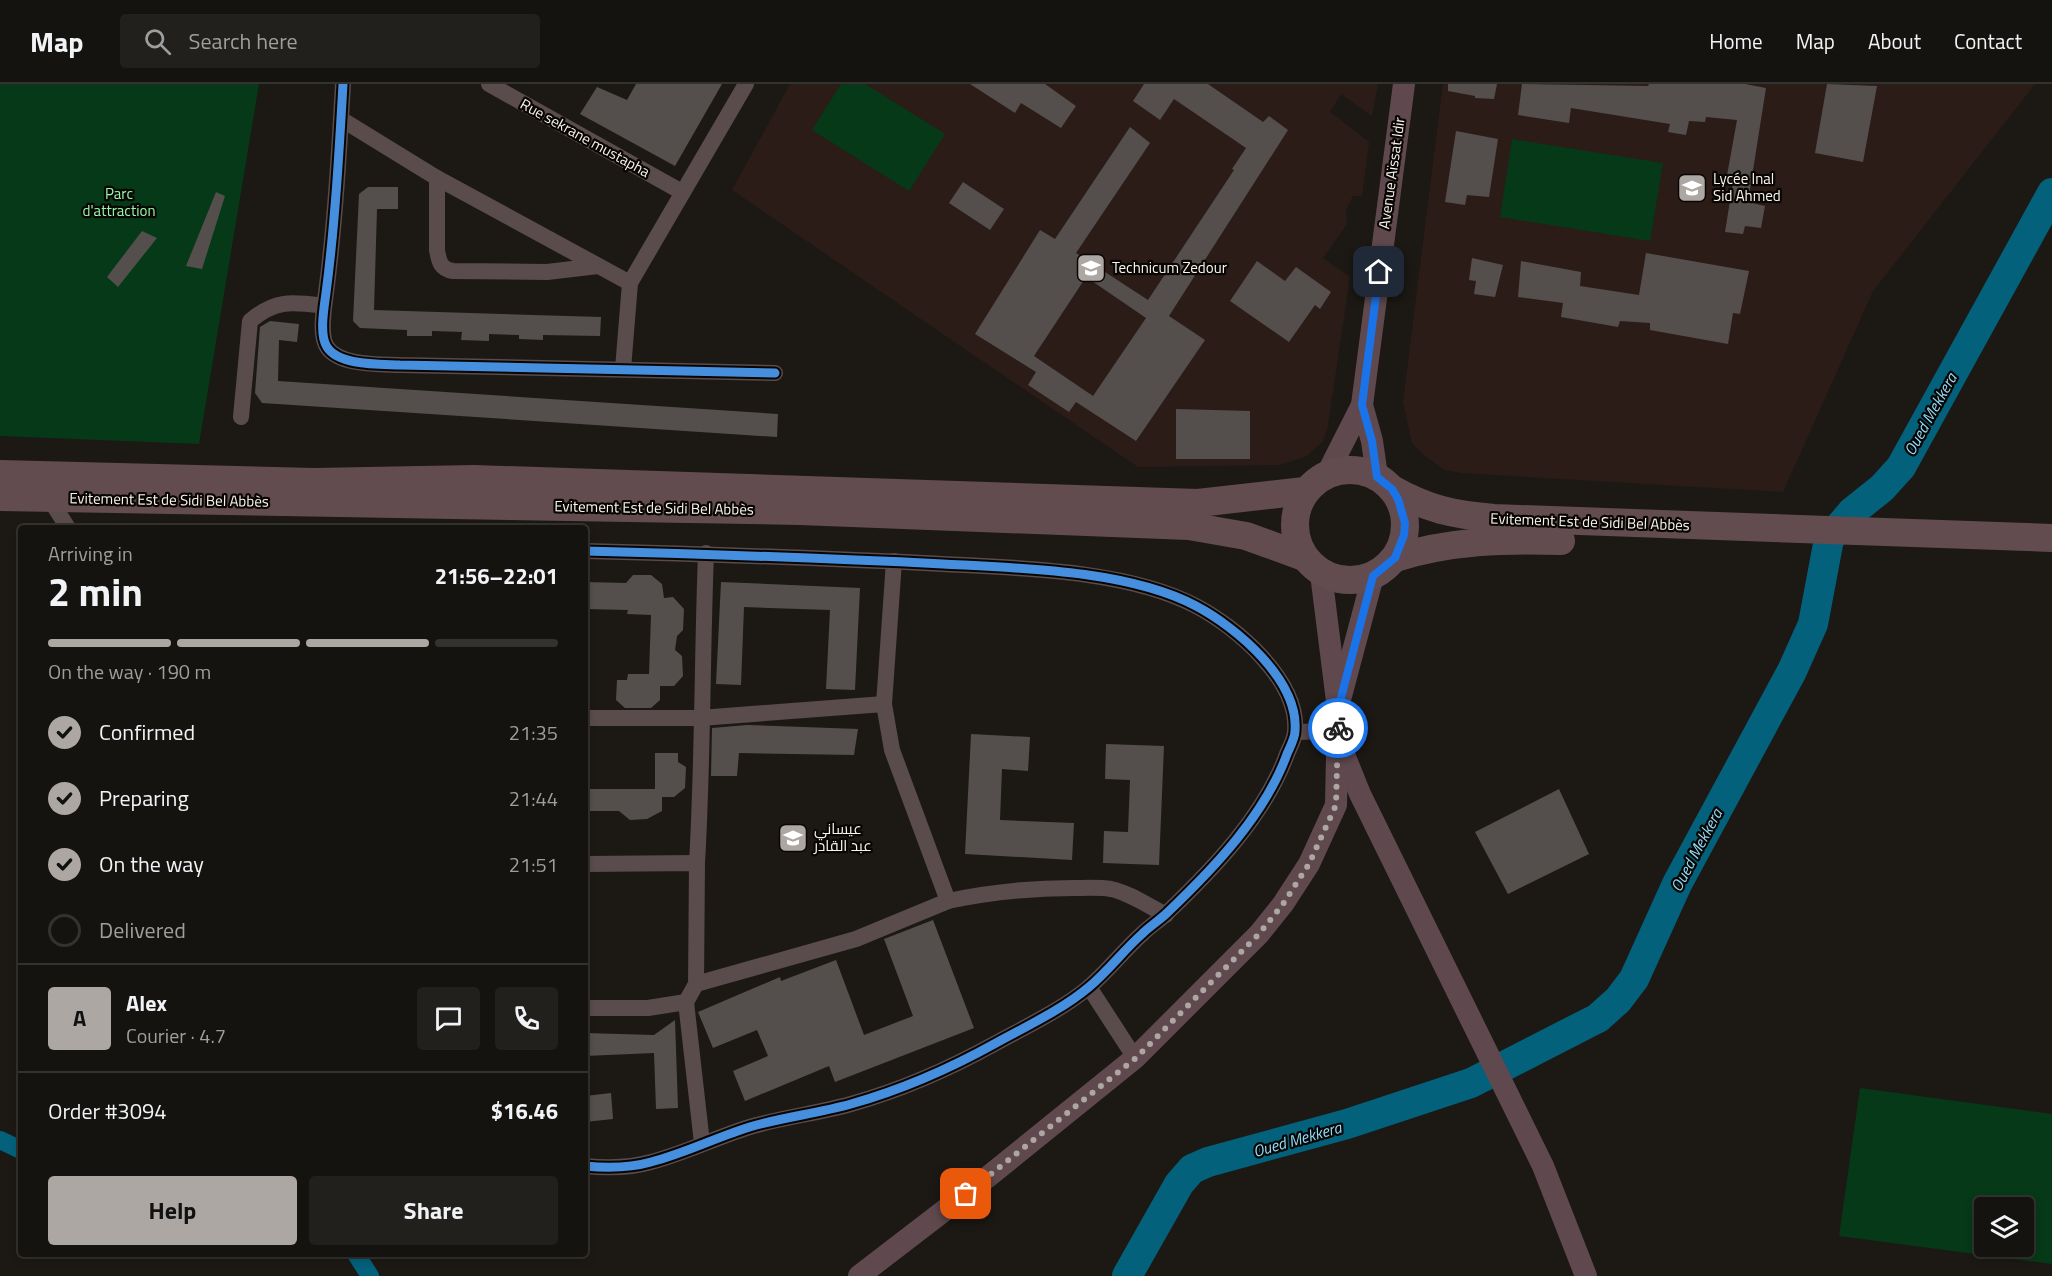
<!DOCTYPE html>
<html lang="en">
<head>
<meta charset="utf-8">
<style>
  :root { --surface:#15130f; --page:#22201d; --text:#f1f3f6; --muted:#9d9e9e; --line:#34322f; --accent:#aca7a2 }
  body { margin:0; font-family:"Titillium Web",Cairo,sans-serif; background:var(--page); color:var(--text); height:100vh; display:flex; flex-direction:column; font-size:22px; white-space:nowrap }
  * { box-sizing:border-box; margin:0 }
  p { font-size:20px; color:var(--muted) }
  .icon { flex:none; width:33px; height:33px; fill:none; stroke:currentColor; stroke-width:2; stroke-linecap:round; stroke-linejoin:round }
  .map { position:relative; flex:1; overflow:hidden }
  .drawer { position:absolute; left:18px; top:441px; width:570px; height:732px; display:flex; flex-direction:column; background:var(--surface); border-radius:6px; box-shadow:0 3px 9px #0003,0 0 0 2px var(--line) }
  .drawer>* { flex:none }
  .fabs { position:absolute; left:1974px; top:1113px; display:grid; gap:12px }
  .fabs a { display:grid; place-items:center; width:60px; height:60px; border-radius:6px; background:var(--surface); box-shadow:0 3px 9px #0003,0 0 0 2px var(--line); font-size:30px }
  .pin { position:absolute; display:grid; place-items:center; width:51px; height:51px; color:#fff; margin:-26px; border-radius:12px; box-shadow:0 3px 9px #0006 }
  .courier { position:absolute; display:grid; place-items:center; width:60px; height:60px; margin:-30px; border:4px solid #1a73e8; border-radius:50%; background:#fff; color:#222; box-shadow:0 2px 8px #0007 }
  .headline em { font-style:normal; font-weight:700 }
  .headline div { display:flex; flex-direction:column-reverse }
  .headline { display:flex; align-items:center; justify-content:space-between; height:102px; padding:0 30px }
  h1 { font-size:39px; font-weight:700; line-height:45px }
  .bar { display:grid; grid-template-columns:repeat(4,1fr); gap:9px 6px; align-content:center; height:72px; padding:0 30px }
  .bar i { height:8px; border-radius:4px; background:var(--line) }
  .bar .selected { background:var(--accent) }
  .bar p { grid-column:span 4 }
  .line { display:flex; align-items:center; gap:15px; padding:0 30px; border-top:2px solid var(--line) }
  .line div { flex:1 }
  .round { display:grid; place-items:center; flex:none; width:63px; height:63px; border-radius:6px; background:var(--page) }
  ol { padding:0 30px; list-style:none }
  li { display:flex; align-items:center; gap:18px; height:66px }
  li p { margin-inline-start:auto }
  li .icon { padding:6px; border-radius:50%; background:var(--accent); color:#111; stroke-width:4 }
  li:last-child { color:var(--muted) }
  li i { width:33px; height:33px; border:3px solid var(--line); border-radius:50% }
  .cta { display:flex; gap:12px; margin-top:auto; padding:12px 30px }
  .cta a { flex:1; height:69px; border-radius:6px; background:var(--accent); color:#111; font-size:24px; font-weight:700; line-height:69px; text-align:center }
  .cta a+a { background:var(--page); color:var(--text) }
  header { display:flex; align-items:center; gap:36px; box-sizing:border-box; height:84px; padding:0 30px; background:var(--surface); border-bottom:2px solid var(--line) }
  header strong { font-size:28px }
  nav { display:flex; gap:33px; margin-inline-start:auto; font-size:21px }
  .search { width:420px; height:54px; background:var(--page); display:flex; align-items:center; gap:15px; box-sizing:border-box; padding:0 21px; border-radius:6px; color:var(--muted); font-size:22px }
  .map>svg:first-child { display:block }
  .education { fill:#2c1c18 }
  .green { fill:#053917; fill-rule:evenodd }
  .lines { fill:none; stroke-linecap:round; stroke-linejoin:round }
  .canal { stroke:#03617c; stroke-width:18 }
  .river { stroke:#03617c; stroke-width:30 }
  .building { fill:#544f4c; fill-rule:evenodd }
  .street { stroke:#5a4b4c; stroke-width:16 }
  .secondary { stroke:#5f494e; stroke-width:22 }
  .highway { stroke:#634c50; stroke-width:28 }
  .cycleway-casing { stroke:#080503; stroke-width:13 }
  .cycleway { stroke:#468fdf; stroke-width:9 }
  .done { stroke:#aca7a2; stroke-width:6; stroke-dasharray:0 10.8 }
  .route { stroke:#1a73e8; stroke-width:8 }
  .labels { text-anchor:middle; stroke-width:4.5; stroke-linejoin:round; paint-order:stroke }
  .street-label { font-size:15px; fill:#f9f4ee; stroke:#080503 }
  .poi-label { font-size:15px; fill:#f9f4ee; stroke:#080503; text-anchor:start }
  .park-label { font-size:15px; fill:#94f9a9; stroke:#080503 }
  .water-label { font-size:16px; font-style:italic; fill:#90ddfc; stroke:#080503 }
</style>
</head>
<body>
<header>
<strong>Map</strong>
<div class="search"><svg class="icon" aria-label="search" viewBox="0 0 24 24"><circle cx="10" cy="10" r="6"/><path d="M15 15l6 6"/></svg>Search here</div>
<nav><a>Home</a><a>Map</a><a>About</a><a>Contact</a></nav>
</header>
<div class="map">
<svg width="2052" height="1192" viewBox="0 0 2052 1192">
  <rect width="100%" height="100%" fill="#1c1914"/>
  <g class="education">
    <polygon points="790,0 1378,0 1372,32 1341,10 1330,28 1369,58 1362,112 1353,112 1346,125 1347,140 1323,174 1350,193 1327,347 1322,358 1307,372 1280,381 1138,383 732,106"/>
    <polygon points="1443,0 2035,0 1873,207 1783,408 1462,389 1445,386 1426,373 1412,359 1403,318"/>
  </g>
  <g class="green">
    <polygon points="0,0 259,0 199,360 0,352"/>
    <polygon points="841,0 865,0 945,50 909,107 812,46"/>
    <polygon points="1512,55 1663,79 1650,157 1500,133"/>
    <path d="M1860,1004L2052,1030V1180L1839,1152ZM1984,1124H2024V1162H1984Z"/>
  </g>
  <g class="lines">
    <g class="canal">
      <polyline points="0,1056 21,1066"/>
      <polyline points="356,1170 370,1192"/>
    </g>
    <polyline class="river" points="1127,1192 1179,1100 1192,1085 1208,1078 1347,1040 1471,999 1598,934 1618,916 1634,895 1677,800 1792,587 1813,540 1829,455 1852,428 1882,404 1901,383 2052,109"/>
  </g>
  <g class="building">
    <polygon points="636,0 722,0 675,82 580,30 597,3 627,16"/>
    <polygon points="970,0 1045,0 1076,22 1061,44 1021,19 1015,29"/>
    <path d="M1144,0H1208L1263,38L1269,32L1288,46L1169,232L1205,256L1136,357L1076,318L1069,328L1028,301L1036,288L975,250L1040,146L1055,155L1130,43L1150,59L1076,169L1148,216L1234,86L1232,85L1246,64L1174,15L1160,36L1133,17ZM1086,193L1146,234L1093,312L1034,272Z"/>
    <polygon points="1448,0 1497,0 1494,15 1475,14 1475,12 1448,7"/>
    <polygon points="1522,0 1648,2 1649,0 1745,0 1766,4 1748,118 1765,122 1761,144 1745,142 1743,150 1725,148 1733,98 1726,97 1737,36 1706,33 1705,38 1689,37 1686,51 1668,48 1670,40 1571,24 1569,39 1518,31"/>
    <polygon points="1827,0 1877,2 1863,78 1815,69"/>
    <polygon points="1456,47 1498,55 1489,113 1467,111 1465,121 1445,118"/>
    <polygon points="963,98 1004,125 990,146 949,119"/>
    <polygon points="368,103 398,103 398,125 377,125 374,226 601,233 600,252 543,251 543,256 519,255 519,251 489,250 489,257 461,256 462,248 432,247 432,252 407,252 407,246 360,244 353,237 359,110"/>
    <polygon points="216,108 225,112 202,185 186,182"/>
    <polygon points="142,147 157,154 118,203 107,193"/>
    <polygon points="1646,169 1749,187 1740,230 1733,229 1728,260 1650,246 1650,239 1620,237 1618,243 1561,233 1563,219 1518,213 1521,177 1581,188 1580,202 1639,211"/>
    <polygon points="1472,174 1503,181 1495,213 1474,210 1476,197 1469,196"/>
    <polygon points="1257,177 1285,197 1296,183 1331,208 1320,225 1315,221 1289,258 1230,217"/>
    <polygon points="270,237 299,240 297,258 279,256 278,297 778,330 777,353 262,319 255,309 258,269 260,243"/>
    <polygon points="1176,325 1250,327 1250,375 1176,375"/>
    <polygon points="633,491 651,491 662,500 664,514 673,513 684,525 683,546 677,552 675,566 682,572 683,592 674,602 660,602 660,616 651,624 625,624 616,616 617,596 627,596 628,590 649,590 651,531 627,530 628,526 585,525 585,498 626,499"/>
    <polygon points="721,498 860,504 855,606 826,605 830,526 744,523 741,601 716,600"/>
    <polygon points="747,641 858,645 854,671 739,669 737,692 711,692 712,644"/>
    <polygon points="971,650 1030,653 1028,687 1002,685 1000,736 1074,739 1072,776 965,770"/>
    <polygon points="1106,660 1164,662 1159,781 1103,779 1104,747 1128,748 1130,696 1105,695"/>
    <polygon points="655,669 678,669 678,678 686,683 685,704 674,713 662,713 662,727 647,735 630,736 619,727 585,727 585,705 655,705"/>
    <polygon points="1559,705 1589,770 1508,810 1475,748"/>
    <polygon points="933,836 974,944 835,998 829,982 745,1017 733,987 768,972 757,946 713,964 698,928 780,893 781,897 836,876 864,951 913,932 884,855"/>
    <polygon points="675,936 678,1024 656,1025 654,969 585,972 585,949 654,951"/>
    <polygon points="611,1009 613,1035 585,1038 585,1012"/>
  </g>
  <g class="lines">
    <g class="street">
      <path d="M343,0C339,70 335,140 326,209C324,224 319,251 327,263C339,282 380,280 400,281L775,289"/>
      <polyline points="489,0 682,108"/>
      <polyline points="341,35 437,94 630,199"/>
      <path d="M437,94V166C439,177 440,185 453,187L547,188L598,182"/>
      <polyline points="623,285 630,199 746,0"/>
      <path d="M241,333L250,237C276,215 293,218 324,222"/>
      <polyline points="49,414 68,444"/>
      <path d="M585,467C704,470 824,474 943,480C1020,484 1128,486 1196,522C1236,543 1299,596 1295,647C1295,654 1290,663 1287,670C1265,731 1214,784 1168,828C1160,836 1150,842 1142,850C1124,866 1108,887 1089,903C1063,925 1027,942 996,959C951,984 901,1006 851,1020C819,1029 785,1033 753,1042C719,1052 686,1069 651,1078C630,1084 606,1084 585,1082"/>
      <polyline points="884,620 894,477"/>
      <path d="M585,634H700L884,620L892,666L948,817C990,808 1030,804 1073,804C1085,804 1099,803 1111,805C1130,809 1148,822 1166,831"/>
      <polyline points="1295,648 1338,647"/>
      <path d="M697,779C703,676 702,572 706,469"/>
      <polyline points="585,780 697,779 696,900 686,918 702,1059"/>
      <polyline points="696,900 856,855 948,817"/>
      <polyline points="1089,903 1135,974"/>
      <polyline points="585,924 648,924 686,918"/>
    </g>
    <g class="secondary">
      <polyline points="1327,390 1362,321"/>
      <polyline points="1377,392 1372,357 1362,321 1404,0"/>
      <polyline points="1341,612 1373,492"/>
      <polyline points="1341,663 1360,710 1543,1082 1586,1192"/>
      <polyline points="859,1192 984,1096 1135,974 1259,850 1283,820 1309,780 1336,721 1338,625 1321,490"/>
    </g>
    <g class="highway">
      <circle cx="1350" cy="441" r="55"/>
      <polyline points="0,390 314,398 474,395 1198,419 1305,407"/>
      <path d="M1392,405C1427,425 1454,431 1494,434L2052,454"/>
      <polyline points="0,413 800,427 1189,442 1246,452 1304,473"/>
      <path d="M1395,474C1450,457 1504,455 1561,457"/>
    </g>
    <g class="cycleway-casing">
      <g id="cycleway">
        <path d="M343,0C339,70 335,140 326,209C324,224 319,251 327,263C339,282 380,280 400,281L775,289"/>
        <path d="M585,467C704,470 824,474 943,480C1020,484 1128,486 1196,522C1236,543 1299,596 1295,647C1295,654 1290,663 1287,670C1265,731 1214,784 1168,828C1160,836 1150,842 1142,850C1124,866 1108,887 1089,903C1063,925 1027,942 996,959C951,984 901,1006 851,1020C819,1029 785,1033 753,1042C719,1052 686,1069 651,1078C630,1084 606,1084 585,1082"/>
      </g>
    </g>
    <use href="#cycleway" class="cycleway"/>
  </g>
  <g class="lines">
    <polyline class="done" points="966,1110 1136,974 1259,850 1283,820 1309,780 1336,721 1338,644"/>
    <polyline class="route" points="1338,644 1338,625 1373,492 1395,474 1404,451 1405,439 1398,415 1392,405 1377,393 1372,357 1362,321 1379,188"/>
  </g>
  <defs>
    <g id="school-square" transform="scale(1.5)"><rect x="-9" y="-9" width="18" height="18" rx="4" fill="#aca7a2" stroke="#080503"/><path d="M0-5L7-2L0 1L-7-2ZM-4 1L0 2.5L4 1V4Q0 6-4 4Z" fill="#fff"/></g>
  </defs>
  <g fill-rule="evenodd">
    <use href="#school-square" x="1692" y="104"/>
    <use href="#school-square" x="1091" y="184"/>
    <use href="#school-square" x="793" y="754"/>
  </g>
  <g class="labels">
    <g class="street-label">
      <text transform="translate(585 54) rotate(29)" y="5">Rue sekrane mustapha</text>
      <text transform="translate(1392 89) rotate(-82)" y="5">Avenue Aïssat Idir</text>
      <text transform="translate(169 416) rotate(1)" y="5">Evitement Est de Sidi Bel Abbès</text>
      <text transform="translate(654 424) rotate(1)" y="5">Evitement Est de Sidi Bel Abbès</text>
      <text transform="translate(1590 438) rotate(2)" y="5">Evitement Est de Sidi Bel Abbès</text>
    </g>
    <g class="poi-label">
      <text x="1713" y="100">Lycée Inal<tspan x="1713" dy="17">Sid Ahmed</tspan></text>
      <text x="1112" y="189">Technicum Zedour</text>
      <text x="814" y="750">عيساني<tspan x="814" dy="17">عبد القادر</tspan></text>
    </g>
    <g class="park-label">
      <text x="119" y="115">Parc<tspan x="119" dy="17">d'attraction</tspan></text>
    </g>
    <g class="water-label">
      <text transform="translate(1930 330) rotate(-61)" y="6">Oued Mekkera</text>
      <text transform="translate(1696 766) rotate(-62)" y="6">Oued Mekkera</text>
      <text transform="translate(1297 1055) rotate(-16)" y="6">Oued Mekkera</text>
    </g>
  </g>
</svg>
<div class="fabs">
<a><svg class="icon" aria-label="layers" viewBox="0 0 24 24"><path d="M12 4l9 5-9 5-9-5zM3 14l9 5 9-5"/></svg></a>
</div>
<div class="pin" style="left:966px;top:1110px;background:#ea580c"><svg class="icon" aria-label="bag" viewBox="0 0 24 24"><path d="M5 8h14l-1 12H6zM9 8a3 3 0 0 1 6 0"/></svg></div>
<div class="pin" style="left:1379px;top:188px;background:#1f2937"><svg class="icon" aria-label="home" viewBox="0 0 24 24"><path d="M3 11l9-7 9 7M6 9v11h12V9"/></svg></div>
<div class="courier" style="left:1338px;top:644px"><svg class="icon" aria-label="bike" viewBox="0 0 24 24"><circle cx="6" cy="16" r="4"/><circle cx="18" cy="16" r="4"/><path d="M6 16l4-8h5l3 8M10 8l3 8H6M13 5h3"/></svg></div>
<section class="drawer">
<div class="headline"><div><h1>2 min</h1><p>Arriving in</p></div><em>21:56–22:01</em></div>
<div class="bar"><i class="selected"></i><i class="selected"></i><i class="selected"></i><i></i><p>On the way · 190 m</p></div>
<ol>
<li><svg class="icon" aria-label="check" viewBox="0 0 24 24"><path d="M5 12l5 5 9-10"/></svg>Confirmed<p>21:35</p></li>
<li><svg class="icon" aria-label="check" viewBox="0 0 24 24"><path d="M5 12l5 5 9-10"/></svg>Preparing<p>21:44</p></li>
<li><svg class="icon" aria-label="check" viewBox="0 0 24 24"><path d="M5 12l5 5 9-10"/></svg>On the way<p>21:51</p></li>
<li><i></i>Delivered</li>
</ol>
<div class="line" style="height:108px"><b class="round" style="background:var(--accent);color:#111">A</b><div><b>Alex</b><p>Courier · 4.7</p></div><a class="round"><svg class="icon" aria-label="chat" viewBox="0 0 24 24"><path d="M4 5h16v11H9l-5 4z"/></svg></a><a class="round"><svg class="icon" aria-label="phone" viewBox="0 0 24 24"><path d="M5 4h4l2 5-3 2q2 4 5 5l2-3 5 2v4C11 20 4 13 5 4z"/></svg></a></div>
<div class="line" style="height:78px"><div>Order #3094</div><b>$16.46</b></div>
<div class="cta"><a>Help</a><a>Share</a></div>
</section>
</div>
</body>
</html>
